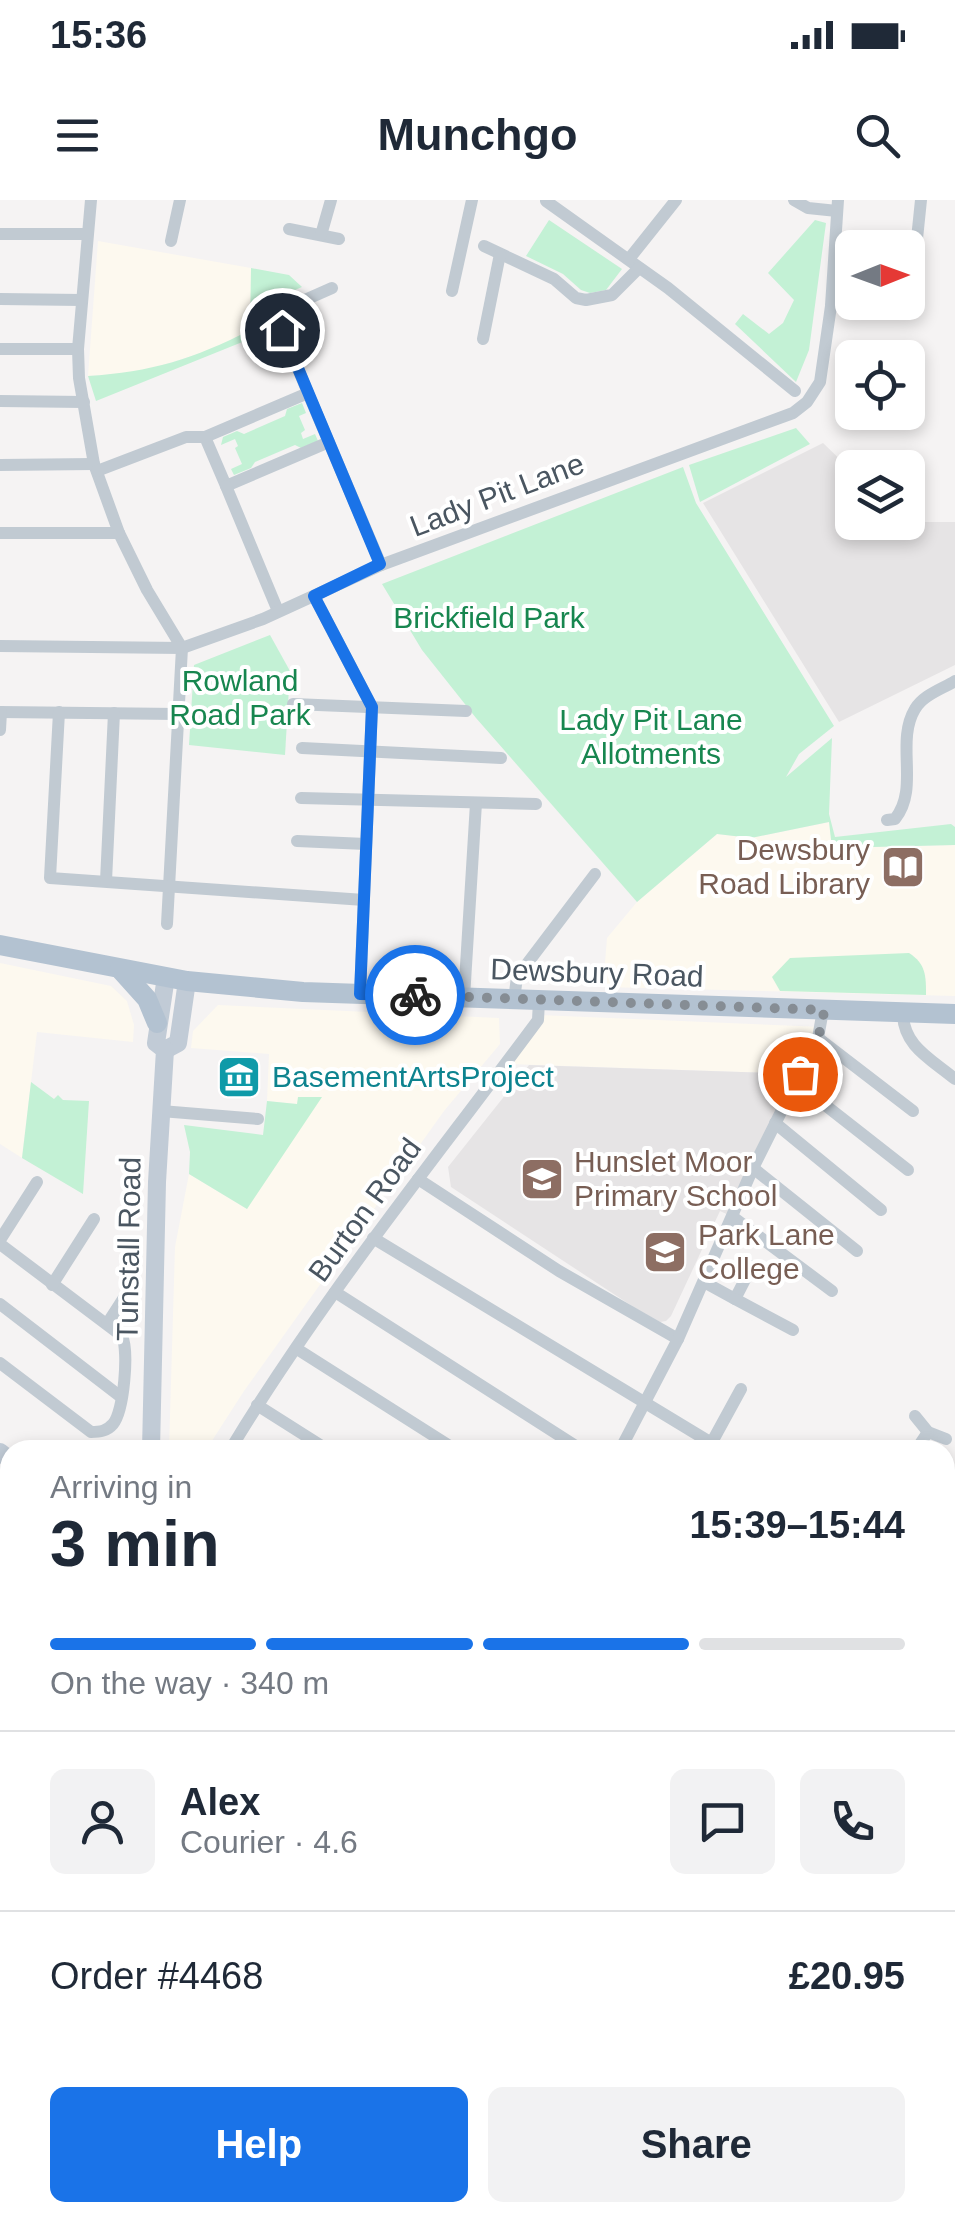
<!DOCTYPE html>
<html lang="en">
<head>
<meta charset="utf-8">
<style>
  :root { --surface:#fff; --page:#f2f2f3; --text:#1f2937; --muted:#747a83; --line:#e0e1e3; --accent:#1a73e8 }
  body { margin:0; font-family:Helvetica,sans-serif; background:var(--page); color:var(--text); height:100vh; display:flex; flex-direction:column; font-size:38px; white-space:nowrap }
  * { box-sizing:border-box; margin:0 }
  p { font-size:32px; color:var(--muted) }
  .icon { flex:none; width:55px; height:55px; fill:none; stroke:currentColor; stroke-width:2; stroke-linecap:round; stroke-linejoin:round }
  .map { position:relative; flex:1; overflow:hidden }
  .side { position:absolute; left:0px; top:1240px; width:955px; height:782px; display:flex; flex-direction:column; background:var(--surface); border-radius:30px 30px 0 0; box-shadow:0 5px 15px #0003 }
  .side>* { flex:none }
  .needle { width:65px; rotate:89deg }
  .tools { position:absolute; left:835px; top:30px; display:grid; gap:20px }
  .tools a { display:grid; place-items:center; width:90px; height:90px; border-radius:15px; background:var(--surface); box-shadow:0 5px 15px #0003; font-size:50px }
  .pin { position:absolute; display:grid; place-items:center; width:85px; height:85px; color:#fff; margin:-42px; border:5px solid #fff; border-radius:50%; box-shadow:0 2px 10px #0007 }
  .courier { position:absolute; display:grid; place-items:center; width:100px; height:100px; margin:-50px; border:8px solid #1a73e8; border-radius:50%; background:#fff; color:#222; box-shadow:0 2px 12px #0007 }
  .head em { font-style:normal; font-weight:600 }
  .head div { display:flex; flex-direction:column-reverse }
  .head { display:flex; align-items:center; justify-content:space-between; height:170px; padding:0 50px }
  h1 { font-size:65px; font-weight:600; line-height:75px }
  .bar { display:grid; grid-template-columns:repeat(4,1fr); gap:15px 10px; align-content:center; height:120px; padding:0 50px }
  .bar i { height:12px; border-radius:8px; background:var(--line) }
  .bar .active { background:var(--accent) }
  .bar p { grid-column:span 4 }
  .line { display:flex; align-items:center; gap:25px; padding:0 50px; border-top:2px solid var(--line) }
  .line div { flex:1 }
  .round { display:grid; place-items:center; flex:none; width:105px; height:105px; border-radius:15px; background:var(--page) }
  .button { display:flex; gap:20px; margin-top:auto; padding:20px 50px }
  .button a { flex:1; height:115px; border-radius:15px; background:var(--accent); color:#fff; font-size:40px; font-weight:600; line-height:115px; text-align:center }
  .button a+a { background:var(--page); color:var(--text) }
  .status { display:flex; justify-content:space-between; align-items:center; height:70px; padding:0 50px; background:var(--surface); direction:ltr }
  .status svg { height:28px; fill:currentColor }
  header { display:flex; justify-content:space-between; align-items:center; height:130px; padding:0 50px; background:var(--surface); font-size:45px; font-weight:600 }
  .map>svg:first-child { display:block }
  .commercial { fill:#fdf9ef }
  .education { fill:#e6e4e5 }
  .green { fill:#c3f1d5 }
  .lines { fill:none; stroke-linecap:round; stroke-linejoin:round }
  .highway-casing { stroke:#7690ad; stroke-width:28 }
  .street { stroke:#c1cad2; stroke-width:12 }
  .secondary { stroke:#c1cbd6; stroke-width:18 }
  .primary { stroke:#b3c2d1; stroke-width:20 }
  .highway { stroke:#8ba5c1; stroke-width:22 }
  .done { stroke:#868d94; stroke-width:10; stroke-dasharray:0 18 }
  .route { stroke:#1a73e8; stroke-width:12 }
  .labels { text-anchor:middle; stroke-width:8; stroke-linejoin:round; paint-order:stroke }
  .street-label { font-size:30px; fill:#4a5661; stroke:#fff }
  .park-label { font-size:30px; fill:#17864f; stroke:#fff }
  .education-label { font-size:30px; fill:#785e54; stroke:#fff; text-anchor:start }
  .culture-label { font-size:30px; fill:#0d838f; stroke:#fff; text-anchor:start }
</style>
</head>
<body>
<div class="status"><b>15:36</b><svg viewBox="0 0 49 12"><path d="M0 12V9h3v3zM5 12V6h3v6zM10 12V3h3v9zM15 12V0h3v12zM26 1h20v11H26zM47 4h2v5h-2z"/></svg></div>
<header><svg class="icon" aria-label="menu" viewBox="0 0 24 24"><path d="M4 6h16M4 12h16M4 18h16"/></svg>Munchgo<svg class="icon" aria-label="search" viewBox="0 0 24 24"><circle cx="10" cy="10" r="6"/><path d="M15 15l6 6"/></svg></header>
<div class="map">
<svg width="955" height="2021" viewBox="0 0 955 2021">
  <rect width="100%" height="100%" fill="#f5f3f3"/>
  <g class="commercial">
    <polygon points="98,41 251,68 251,130 211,150 137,173 88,176"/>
    <polygon points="830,622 833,648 955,645 955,796 603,787 607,738 637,702 717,634 751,638"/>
    <polygon points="0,763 111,786 127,801 134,825 133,842 37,832 22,958 0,944"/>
    <polygon points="218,805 499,818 500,844 444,911 244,1191 206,1250 169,1250 175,1047 189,974 247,1009 297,904 267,901 269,854 191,848 193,831"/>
    <polygon points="539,815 822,827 801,874 505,864"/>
  </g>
  <g class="education">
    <polygon points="823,243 852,271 852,322 955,322 955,465 839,522 703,303"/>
    <polygon points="529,865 801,874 733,1017 720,1011 671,1116 666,1121 660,1122 635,1108 451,987 448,967"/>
  </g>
  <g class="green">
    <polygon points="549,20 622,69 606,90 590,93 581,90 563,74 526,56"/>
    <polygon points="815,20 826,23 809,150 796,182 735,124 743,114 769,134 783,123 794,100 768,73"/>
    <path d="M251,68L289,75L302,87L262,104L272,130L96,201L88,176C151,172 194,159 250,130Z"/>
    <polygon points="302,203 306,213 299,216 305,230 301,233 303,239 315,234 318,241 301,248 295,245 255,262 251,268 234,275 231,269 242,264 235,248 238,246 235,239 221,245 223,237 237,231 244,234 285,216 287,209"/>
    <polygon points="796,228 810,244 700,302 689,265"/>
    <polygon points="683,267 696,303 834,526 799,554 786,577 832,538 829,614 835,637 951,624 955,627 955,645 832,648 829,622 751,638 717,634 637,702 476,518 422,450 382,384"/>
    <polygon points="270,435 290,471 285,555 189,545 194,465"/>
    <path d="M909,753C926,764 926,776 926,795L780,791L772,777L790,758Z"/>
    <polygon points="31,882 54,899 58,895 63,900 89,901 83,994 22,958"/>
    <polygon points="298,897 322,897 247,1009 189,974 190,952 184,925 263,935 267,901 297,904"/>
    <polygon points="955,1459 955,1802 945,1806 945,1472"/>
    <polygon points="0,1964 10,1971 10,2012 107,2013 111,2021 0,2021"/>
    <polygon points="627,2012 693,2021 160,2021 156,2013"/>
  </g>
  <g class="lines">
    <g class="highway-casing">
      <g id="highway">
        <polyline points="0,1581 10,1583"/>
        <polyline points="0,1649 10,1653"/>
        <polyline points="0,1687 10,1692"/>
        <polyline points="945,1821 955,1816"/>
        <polyline points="0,1830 10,1817"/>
        <polyline points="945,1844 955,1841"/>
        <polyline points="945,1875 955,1871"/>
        <polyline points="945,1902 955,1898"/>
        <polyline points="945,1937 955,1933"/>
        <polyline points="0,1946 10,1956"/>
        <polyline points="945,1966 955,1961"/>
      </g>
    </g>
    <g class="street">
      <polyline points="91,0 78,149 79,178 94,264 119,333 147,390 182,448 167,724"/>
      <polyline points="794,0 808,8 837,11"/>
      <polyline points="546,1 668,88 795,191"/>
      <polyline points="289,29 339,39"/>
      <polyline points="0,34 86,34"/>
      <polyline points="321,35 331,0"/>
      <polyline points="171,41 180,0"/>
      <polyline points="484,46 554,79 576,98 586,100 612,95 639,68"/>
      <polyline points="629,59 676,0"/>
      <polyline points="908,87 914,68 921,0"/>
      <polyline points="452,91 472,0"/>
      <polyline points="0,99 82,100"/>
      <polyline points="831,106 877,102"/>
      <polyline points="483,139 500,54"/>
      <polyline points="0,149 78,149"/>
      <polyline points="308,193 282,130 280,111 332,88"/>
      <polyline points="0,201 84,202"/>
      <polyline points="329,242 226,286 205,237 308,193 381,365"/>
      <polyline points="0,265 94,264"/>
      <polyline points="97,271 186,237 205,237"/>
      <polyline points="226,286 278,411"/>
      <polyline points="0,333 119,333"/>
      <polyline points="314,396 372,507 360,794"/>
      <polyline points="0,446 182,448 263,419 381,365 793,213 807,202 820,182 831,106 838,0"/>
      <polyline points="293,504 466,511"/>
      <polyline points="0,512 178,514"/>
      <polyline points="59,512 50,678 364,700"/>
      <polyline points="0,530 1,512"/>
      <polyline points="302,548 501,558"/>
      <polyline points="301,598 536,604"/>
      <path d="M887,620L895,619C920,588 895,542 915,509C923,495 942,489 955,481"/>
      <polyline points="297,641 366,644"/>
      <polyline points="106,681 114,513"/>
      <polyline points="464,798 476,603"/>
      <polyline points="514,800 517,777 595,674"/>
      <path d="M903,813C903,846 931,859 955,879"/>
      <polyline points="818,838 913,911"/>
      <polyline points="797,883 908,970"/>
      <polyline points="161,911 258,919"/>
      <polyline points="775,923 881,1010"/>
      <polyline points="753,968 857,1051"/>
      <polyline points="418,979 559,1071 678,1139"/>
      <polyline points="733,1017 832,1091"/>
      <polyline points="373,1038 723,1250"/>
      <polyline points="0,1040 37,982"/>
      <path d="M0,1044L122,1136C129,1151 124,1211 113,1224C107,1231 100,1232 91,1232L0,1163"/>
      <polyline points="704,1082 735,1099 752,1066"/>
      <polyline points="52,1085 94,1019"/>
      <polyline points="335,1092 582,1250"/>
      <polyline points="735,1099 793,1130"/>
      <polyline points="0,1104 121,1197"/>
      <polyline points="107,1124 127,1093"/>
      <polyline points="297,1149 456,1250"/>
      <polyline points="257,1205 328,1250"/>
      <polyline points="915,1216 928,1232 946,1239"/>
      <polyline points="712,1242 741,1189"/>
      <path d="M230,1250C321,1099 433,962 538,820L539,801"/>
      <polyline points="620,1250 678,1139 753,968 818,838 823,810"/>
      <polyline points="916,1250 928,1232"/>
      <polyline points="945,1437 955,1423"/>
    </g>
    <g class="secondary">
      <polyline points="165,850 178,843 187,781"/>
      <polyline points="151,1250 157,982 165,850 156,843 166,777"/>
      <polyline points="0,1252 10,1260"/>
      <polyline points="128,2012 136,2021"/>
      <polyline points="853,2012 858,2021"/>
      <polyline points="882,2012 887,2021"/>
    </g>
    <g class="primary">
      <polyline points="0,745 187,781 303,792 955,814"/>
      <polyline points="120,769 147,799 157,823"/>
    </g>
    <use href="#highway" class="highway"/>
  </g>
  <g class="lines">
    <polyline class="done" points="415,795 824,810 822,827 800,874"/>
    <polyline class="route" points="282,130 380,364 314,396 372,507 360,794 415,795"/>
  </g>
  <defs>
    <g id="library-square" transform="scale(2.25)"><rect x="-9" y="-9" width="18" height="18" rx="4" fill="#8d6e63" stroke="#fff"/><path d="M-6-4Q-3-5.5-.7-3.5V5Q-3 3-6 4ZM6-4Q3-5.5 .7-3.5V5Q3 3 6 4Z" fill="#fff"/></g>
    <g id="museum-square" transform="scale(2.25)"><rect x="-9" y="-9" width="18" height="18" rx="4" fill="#0f9aa8" stroke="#fff"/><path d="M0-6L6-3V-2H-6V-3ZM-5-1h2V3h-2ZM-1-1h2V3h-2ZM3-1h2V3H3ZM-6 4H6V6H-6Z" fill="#fff"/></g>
    <g id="school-square" transform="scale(2.25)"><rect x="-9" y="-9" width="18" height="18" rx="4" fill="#8d6e63" stroke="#fff"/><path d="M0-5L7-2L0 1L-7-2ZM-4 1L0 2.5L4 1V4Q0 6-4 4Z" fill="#fff"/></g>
    <g id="university-square" transform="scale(2.25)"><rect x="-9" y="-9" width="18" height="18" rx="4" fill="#8d6e63" stroke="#fff"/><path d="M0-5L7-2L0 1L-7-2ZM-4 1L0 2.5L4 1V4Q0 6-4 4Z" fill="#fff"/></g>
  </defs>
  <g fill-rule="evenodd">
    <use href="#library-square" x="903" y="667"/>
    <use href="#museum-square" x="239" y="877"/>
    <use href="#school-square" x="542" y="979"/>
    <use href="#university-square" x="665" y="1052"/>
  </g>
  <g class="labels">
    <g class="street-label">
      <text transform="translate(497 295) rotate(-21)" y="10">Lady Pit Lane</text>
      <text transform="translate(597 773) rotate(2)" y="10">Dewsbury Road</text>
      <text transform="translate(365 1010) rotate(-54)" y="10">Burton Road</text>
      <text transform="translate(129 1049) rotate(-89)" y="10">Tunstall Road</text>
    </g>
    <g class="park-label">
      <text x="489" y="428">Brickfield Park</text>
      <text x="240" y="491">Rowland<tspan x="240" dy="34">Road Park</tspan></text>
      <text x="651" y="530">Lady Pit Lane<tspan x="651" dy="34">Allotments</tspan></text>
    </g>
    <g class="education-label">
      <text x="870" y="660" text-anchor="end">Dewsbury<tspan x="870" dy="34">Road Library</tspan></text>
      <text x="574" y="972">Hunslet Moor<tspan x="574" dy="34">Primary School</tspan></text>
      <text x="698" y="1045">Park Lane<tspan x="698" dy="34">College</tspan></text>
    </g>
    <g class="culture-label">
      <text x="272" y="887">BasementArtsProject</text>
    </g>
  </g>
</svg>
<div class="tools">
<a><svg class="needle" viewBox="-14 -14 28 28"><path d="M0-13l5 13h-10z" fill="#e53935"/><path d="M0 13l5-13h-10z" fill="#747a83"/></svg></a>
<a><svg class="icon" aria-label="locate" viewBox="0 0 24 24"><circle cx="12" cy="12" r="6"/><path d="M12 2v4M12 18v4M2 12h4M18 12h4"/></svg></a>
<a><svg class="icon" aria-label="layers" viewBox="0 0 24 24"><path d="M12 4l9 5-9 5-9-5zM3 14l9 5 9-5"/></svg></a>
</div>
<div class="pin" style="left:800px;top:874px;background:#ea580c"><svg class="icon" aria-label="bag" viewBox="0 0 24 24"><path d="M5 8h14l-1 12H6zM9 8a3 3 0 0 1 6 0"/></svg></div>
<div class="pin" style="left:282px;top:130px;background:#1f2937"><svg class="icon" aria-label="home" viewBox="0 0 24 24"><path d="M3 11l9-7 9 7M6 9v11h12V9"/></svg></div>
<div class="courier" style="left:415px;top:795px"><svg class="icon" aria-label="bike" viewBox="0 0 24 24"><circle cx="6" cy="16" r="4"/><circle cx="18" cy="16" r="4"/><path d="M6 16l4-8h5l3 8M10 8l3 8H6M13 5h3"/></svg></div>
<section class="side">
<div class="head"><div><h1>3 min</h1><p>Arriving in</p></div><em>15:39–15:44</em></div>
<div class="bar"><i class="active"></i><i class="active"></i><i class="active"></i><i></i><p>On the way · 340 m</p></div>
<div class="line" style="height:180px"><a class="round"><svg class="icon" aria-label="person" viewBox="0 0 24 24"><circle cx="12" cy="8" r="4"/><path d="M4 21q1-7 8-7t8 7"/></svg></a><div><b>Alex</b><p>Courier · 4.6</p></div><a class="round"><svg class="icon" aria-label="chat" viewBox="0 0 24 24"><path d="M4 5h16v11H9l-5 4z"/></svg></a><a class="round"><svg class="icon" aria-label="phone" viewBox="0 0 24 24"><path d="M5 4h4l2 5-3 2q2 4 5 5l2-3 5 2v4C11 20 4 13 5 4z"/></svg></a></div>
<div class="line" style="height:130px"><div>Order #4468</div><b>£20.95</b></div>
<div class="button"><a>Help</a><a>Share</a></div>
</section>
</div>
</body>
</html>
